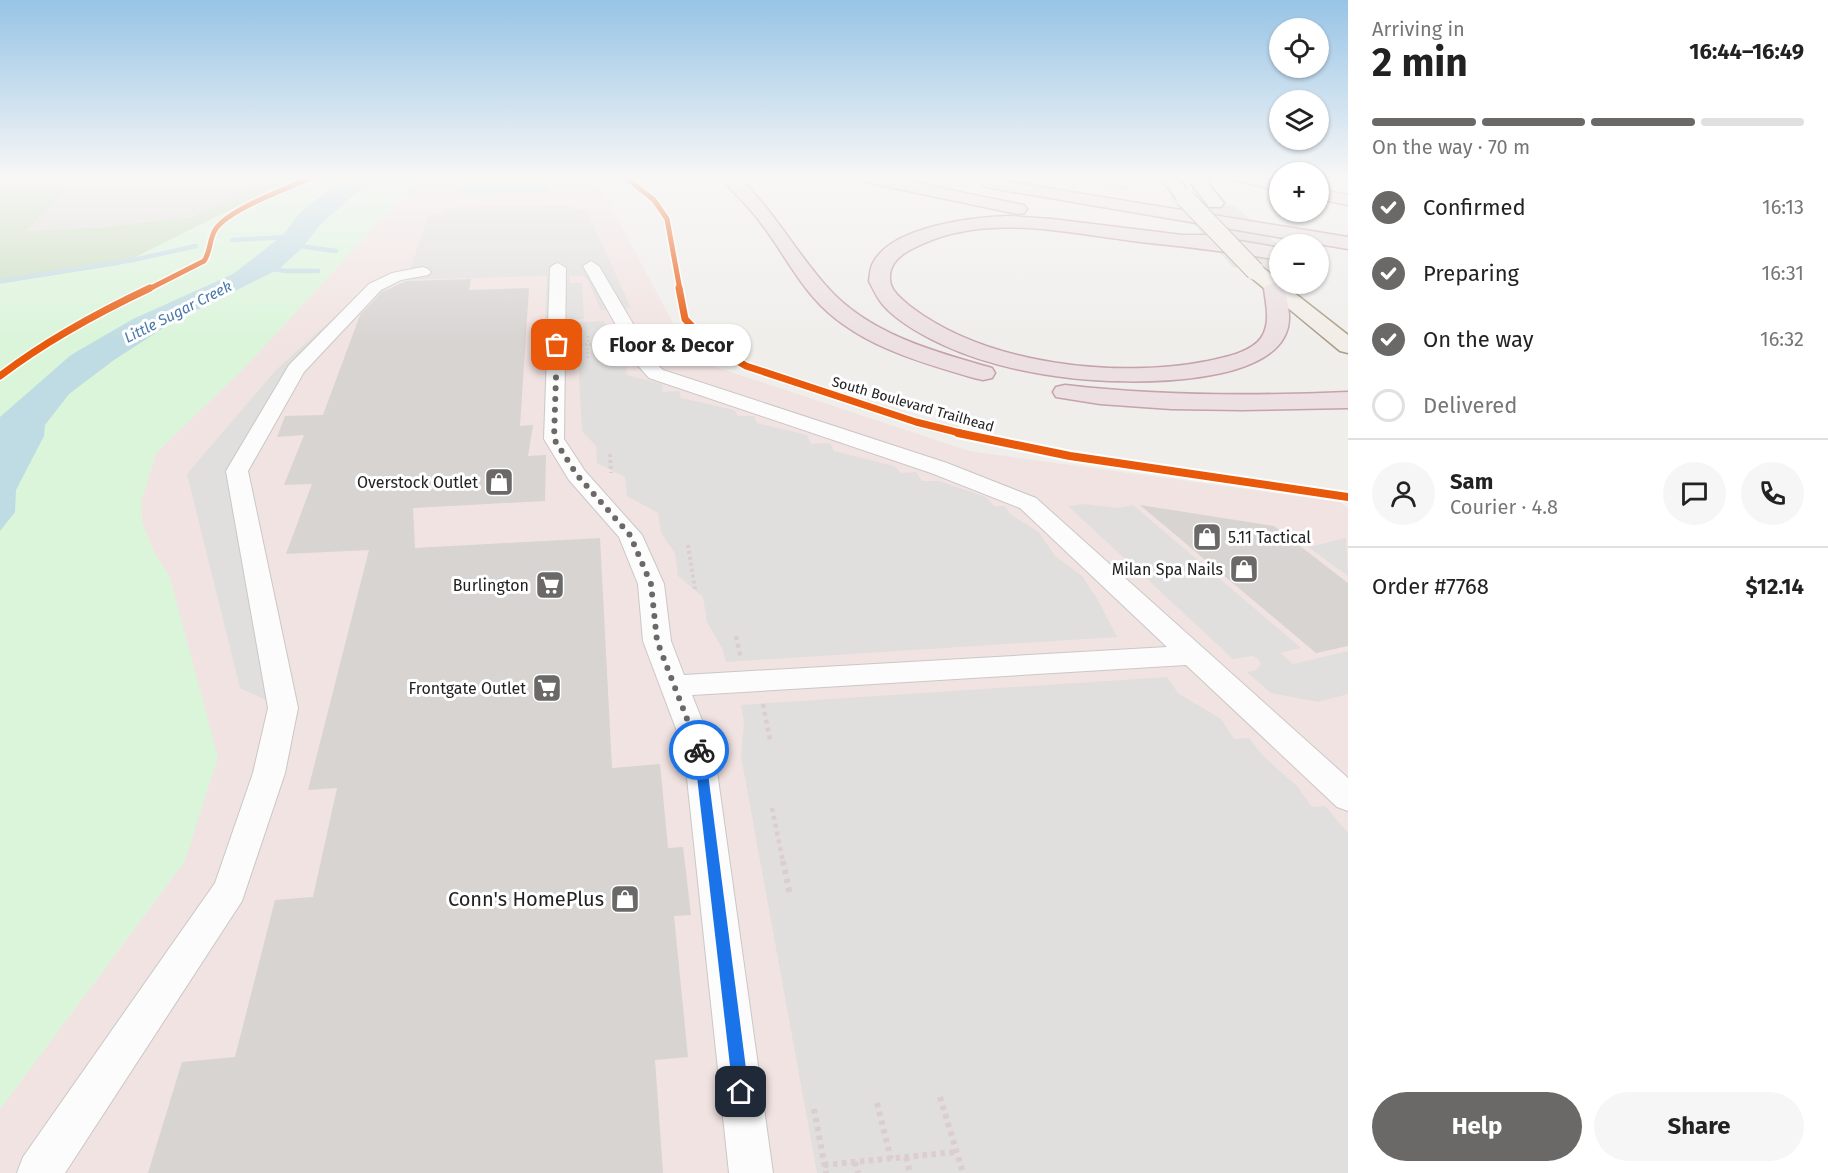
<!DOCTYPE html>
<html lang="en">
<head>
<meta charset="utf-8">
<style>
  :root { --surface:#fff; --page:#f6f6f6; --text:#222; --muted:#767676; --line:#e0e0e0; --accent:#6a6968 }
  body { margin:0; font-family:"Fira Sans",sans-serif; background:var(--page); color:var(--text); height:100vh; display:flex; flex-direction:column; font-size:22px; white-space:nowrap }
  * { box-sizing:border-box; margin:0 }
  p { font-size:20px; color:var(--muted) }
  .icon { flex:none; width:33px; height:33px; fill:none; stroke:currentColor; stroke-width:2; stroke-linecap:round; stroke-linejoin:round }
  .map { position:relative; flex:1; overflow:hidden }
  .side { display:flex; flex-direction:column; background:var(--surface); width:480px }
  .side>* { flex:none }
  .buttons { position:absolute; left:1269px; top:18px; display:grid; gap:12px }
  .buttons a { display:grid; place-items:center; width:60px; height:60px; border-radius:50%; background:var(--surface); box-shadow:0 2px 4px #0004; font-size:30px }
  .pin { position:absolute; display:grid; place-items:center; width:51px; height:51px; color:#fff; margin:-26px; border-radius:12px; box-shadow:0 3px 9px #0006 }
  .courier { position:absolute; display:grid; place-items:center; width:60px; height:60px; margin:-30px; border:4px solid #1a73e8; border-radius:50%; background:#fff; color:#222; box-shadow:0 2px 8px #0007 }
  .bubble { position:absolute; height:42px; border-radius:21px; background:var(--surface); box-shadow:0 2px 4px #0004; font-size:20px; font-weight:700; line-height:42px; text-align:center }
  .summary em { font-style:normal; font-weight:700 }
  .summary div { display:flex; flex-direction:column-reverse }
  .summary { display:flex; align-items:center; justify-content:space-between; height:102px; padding:0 24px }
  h1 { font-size:39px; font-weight:700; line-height:45px }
  .bar { display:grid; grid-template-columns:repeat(4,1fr); gap:9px 6px; align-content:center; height:72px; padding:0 24px }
  .bar i { height:8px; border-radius:4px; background:var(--line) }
  .bar .selected { background:var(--accent) }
  .bar p { grid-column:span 4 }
  .line { display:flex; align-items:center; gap:15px; padding:0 24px; border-top:2px solid var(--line) }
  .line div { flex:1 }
  .round { display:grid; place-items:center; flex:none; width:63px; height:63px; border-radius:32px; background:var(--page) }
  ol { padding:0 24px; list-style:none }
  li { display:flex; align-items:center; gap:18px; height:66px }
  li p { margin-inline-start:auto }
  li .icon { padding:6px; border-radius:50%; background:var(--accent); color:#fff; stroke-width:4 }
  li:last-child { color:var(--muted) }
  li i { width:33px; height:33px; border:3px solid var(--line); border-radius:50% }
  .button { display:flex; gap:12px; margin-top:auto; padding:12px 24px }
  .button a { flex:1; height:69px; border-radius:36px; background:var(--accent); color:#fff; font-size:24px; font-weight:700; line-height:69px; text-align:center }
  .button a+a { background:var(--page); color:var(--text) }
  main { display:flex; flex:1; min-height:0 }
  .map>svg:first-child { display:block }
  .residential { fill:#dfdedc }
  .commercial { fill:#f1e3e1 }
  .forest { fill:#cbdec1 }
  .park { fill:#daf5da }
  .parking { fill:#e0dfde }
  .water { fill:#bfdbe3 }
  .pier { fill:#dedddd }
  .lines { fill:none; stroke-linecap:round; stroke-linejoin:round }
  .stream { stroke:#bfdbe3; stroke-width:4.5 }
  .building { fill:#d7d4d2 }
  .minor-casing { stroke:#c9c8c7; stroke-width:2 }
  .major-casing { stroke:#a79c86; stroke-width:3 }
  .highway-casing { stroke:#c5a2ac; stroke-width:3 }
  .path-far3 { stroke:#dccecd; stroke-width:3; stroke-dasharray:2 2; stroke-linecap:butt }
  .path-far2 { stroke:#dccecd; stroke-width:4; stroke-dasharray:3 3; stroke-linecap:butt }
  .path-far1 { stroke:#dccecd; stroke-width:4.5; stroke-dasharray:4 4; stroke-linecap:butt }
  .path { stroke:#dccecd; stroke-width:6; stroke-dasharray:4.5 4.5; stroke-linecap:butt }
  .minor { fill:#fdfcfc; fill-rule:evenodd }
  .major { fill:#f3ede7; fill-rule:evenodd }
  .highway { fill:#ece0e2; fill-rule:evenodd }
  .major-bridge-casing { stroke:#a79c86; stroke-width:20; stroke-linecap:butt }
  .major-bridge { stroke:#f3ede7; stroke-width:18 }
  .cycleway-far2-casing { stroke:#fff; stroke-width:8 }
  .cycleway-far1-casing { stroke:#fff; stroke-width:10 }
  .cycleway-casing { stroke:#fff; stroke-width:12 }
  .cycleway-far2 { stroke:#e8590c; stroke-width:5 }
  .cycleway-far1 { stroke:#e8590c; stroke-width:7 }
  .cycleway { stroke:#e8590c; stroke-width:8 }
  .route { fill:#1a73e8 }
  .done { stroke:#6a6968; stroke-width:6; stroke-dasharray:0 10.8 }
  .labels { text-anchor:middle; stroke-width:6; stroke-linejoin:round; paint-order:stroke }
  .far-street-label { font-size:14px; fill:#222; stroke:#fff }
  .far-water-label { font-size:15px; font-style:italic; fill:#4a7aab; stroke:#fff }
  .poi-label { font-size:16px; fill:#222; stroke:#fff; text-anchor:end }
  .near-poi-label { font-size:20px; fill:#222; stroke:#fff; text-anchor:end }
</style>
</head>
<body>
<main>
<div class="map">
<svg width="1348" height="1173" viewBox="0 0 1348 1173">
  <rect width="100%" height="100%" fill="#f0eeeb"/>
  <polygon class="residential" points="60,177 277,177 191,217 105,227 25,231 69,187"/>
  <polygon class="commercial" points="425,177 586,177 603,191 692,359 969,451 1340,502 1348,508 1348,1173 0,1173 0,1109 185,861 170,578 154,552 142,523 141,502 156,453 244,368 399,200"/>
  <g class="forest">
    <polygon points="0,177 109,177 105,181 69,187 26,231 105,227 191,217 276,177 296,177 120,265 0,284"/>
    <polygon points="1038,177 1123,177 1130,191"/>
  </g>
  <polygon class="park" points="296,177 425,177 386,214 244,368 156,453 141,502 142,523 154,552 170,578 218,757 185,861 0,1109 0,284 120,265"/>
  <g class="parking">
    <polygon points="569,205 570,210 586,209 631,308 601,310 587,279 583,276 569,276 570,283 582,283 584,319 570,320 570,328 577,328 578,322 604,321 611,336 617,367 626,367 627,375 662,384 663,392 679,391 681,398 734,410 738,416 754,416 757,423 807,435 811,444 830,443 834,451 894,466 901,473 916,472 922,481 939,481 986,497 994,506 1005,506 1010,514 1039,532 1055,556 1082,576 1098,600 1117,637 726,662 722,648 707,622 703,597 678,576 675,553 661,533 658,513 627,496 625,477 597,463 596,446 582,431 577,337 544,339 547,276 396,280 296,369 237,471 283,708 240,688 187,474 276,370 370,285 383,276 410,270 429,214 441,214 444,208"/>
    <polygon points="1084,504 1118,508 1133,505 1301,648 1280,653 1293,664 1348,651 1348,694 1318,702 1271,693 1247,672 1256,670 1261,664 1257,658 1252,656 1233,659 1068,506"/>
    <polygon points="1346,538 1348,576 1308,547 1309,547"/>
    <polygon points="1167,677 1178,693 1221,719 1234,739 1249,738 1263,756 1297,786 1312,807 1325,806 1348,833 1348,1173 817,1173 741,756 744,722 741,705"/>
  </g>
  <g class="water">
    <polygon points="348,177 374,177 320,225 302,248 279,269 171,323 114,360 69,394 45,425 44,436 16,490 15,512 0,531 0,417 71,355 133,319 233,274 282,236 300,213 315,201"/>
    <polygon points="468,177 549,177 550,181 547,193 462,193 460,187"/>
  </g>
  <polygon class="pier" points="1168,196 1235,206 1279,246 1279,276 1233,267"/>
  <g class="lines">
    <g class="stream">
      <polyline points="232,240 289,237"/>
      <polyline points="292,245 336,251"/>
      <polyline points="268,268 285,271 318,271"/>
      <polyline points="0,281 133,260 196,246"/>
    </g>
  </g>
  <g class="building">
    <polygon points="471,279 469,290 529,288 520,426 533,425 528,456 546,455 545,501 413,508 415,548 600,538 612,768 660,764 668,848 683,847 691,915 674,916 688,1057 655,1060 663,1173 148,1173 182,1062 235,1057 275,900 313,897 337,788 308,790 369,550 286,554 312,484 284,485 304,435 277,437 285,416 323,415 360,315 382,292 406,281"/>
    <polygon points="1140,505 1274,526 1348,583 1348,646 1316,653"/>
  </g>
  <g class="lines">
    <g class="minor-casing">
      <g id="minor">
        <polygon points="141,177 135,182 129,178 129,177"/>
        <polygon points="591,261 599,266 639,334 649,357 663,370 947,463 1036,498 1348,778 1348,811 1337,807 1186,665 692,695 714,750 773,1173 729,1173 684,750 643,641 638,584 619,537 569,480 544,439 550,268 553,265 558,263 566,268 564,439 585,471 642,535 664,584 671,641 684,675 1167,647 1020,508 931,473 649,378 632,359 621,334 583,266"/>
        <polygon points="423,267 428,269 431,272 428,275 401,280 381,290 304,372 248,471 298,708 285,773 242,901 65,1173 17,1173 23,1157 215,883 253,773 268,708 226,471 289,365 369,284 392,273"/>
      </g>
    </g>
    <g class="major-casing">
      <g id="major">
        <polygon points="1160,177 1177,177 1193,198 1191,202 1179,202"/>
        <polygon points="1186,177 1203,177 1224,203 1221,207 1209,207"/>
        <polygon points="1255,265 1262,267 1280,281 1280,284 1283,284 1348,335 1348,353 1340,351 1248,275 1245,271 1248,267"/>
      </g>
    </g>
    <g class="highway-casing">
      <g id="highway">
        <path d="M721,177H738C774,210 796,253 828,288C869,334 935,352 992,368L995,373L992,378L983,380L974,378C918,362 852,343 813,297C793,274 779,246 760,222C749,206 733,193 721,177Z"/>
        <polygon points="856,177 888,177 1018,204 1024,205 1027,209 1024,213 1018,214 864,182"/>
        <polygon points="1232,177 1262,177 1280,181 1280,191 1234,180"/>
        <polygon points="991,179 1348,237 1348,249 985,187 983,184 985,181"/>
        <polygon points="1318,189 1348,195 1348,205 1318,199"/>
        <path d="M1010,216L1052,219L1182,235H1205L1280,248V260C1233,252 1187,247 1140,242C1065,233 983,211 912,249C900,255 889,264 890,279C890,291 903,300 911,307C987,365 1117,379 1208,361C1225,357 1250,353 1261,338C1271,324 1266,304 1264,289L1267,285L1274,283L1281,285C1287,293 1288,305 1289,315C1293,391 1118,384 1070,378C1027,373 982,363 943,345C922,335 898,322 883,305C877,298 873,289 869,281C870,275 870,268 873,263C892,226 974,217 1010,216Z"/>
        <path d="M1065,385C1159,396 1253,396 1348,392V408L1241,410L1171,409L1100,404L1056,397L1053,392L1056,387Z"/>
      </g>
    </g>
    <g class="path-far3">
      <polyline points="601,335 602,344"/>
      <polyline points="588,336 588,344"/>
      <polyline points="587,344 588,358"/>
      <polyline points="605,344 606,358"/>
      <polyline points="577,345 611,343"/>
    </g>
    <g class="path-far2">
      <polyline points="610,454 611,473"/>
      <polyline points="688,545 695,589"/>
    </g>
    <g class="path-far1">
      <polyline points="736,636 741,659"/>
      <polyline points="763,704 770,740"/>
      <polyline points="772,808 783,862"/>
    </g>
    <g class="path">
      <polyline points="783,861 790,895"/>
      <polyline points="940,1097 963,1173"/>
      <polyline points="877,1103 891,1159"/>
      <polyline points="814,1109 826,1173"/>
      <polyline points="906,1157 910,1173"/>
      <polyline points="855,1162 858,1173"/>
      <polyline points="824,1165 956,1152"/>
    </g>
    <use href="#minor" class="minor"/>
    <use href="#major" class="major"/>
    <use href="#highway" class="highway"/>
    <g class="major-bridge-casing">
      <polyline id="major-bridge" points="1185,198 1255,271"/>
    </g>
    <use href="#major-bridge" class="major-bridge"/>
    <g class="cycleway-far2-casing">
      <g id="cycleway-far2">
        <polyline points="625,177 654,200 667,219 680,290"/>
        <path d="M147,290L204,261C211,251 209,240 215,230C228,209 289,188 313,177"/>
      </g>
    </g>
    <g class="cycleway-far1-casing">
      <g id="cycleway-far1">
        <polyline points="679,288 685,319 710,345 746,366 916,422 964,434"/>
        <path d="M0,376C47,340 97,313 150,288"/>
      </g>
    </g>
    <g class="cycleway-casing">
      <polyline id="cycleway" points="958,433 1070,456 1348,497"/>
    </g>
    <use href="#cycleway-far2" class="cycleway-far2"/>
    <use href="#cycleway-far1" class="cycleway-far1"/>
    <use href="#cycleway" class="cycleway"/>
  </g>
  <linearGradient id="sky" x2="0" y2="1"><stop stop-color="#97c4e6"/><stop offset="0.52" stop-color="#f8f7f6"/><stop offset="1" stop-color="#f8f7f6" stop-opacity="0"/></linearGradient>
  <rect width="1348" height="341" fill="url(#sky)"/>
  <polygon class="route" points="699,746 705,750 749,1092 747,1098 741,1100 736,1098 733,1092 694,750"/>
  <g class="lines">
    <polyline class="done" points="557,345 554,439 577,475 630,535 651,584 657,641 699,750"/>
  </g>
  <defs>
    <g id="shop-square" transform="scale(1.5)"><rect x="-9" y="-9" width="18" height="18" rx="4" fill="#6a6968" stroke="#fff"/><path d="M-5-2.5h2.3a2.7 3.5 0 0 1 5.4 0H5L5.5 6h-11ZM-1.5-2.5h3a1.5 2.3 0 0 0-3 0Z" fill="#fff"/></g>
    <g id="supermarket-square" transform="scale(1.5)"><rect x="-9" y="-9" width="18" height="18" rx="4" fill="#6a6968" stroke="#fff"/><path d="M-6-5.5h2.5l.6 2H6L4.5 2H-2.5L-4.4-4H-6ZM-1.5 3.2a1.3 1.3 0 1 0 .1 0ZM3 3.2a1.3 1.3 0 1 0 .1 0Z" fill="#fff"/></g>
  </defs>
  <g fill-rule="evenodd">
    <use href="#shop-square" x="499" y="482"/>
    <use href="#shop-square" x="1207" y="537"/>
    <use href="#shop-square" x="1244" y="569"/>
    <use href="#supermarket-square" x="550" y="585"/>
    <use href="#supermarket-square" x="547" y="688"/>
    <use href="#shop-square" x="625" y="899"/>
  </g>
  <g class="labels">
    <g class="far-street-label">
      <text transform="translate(913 404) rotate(16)" y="5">South Boulevard Trailhead</text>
    </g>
    <g class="far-water-label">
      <text transform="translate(178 312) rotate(-27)" y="5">Little Sugar Creek</text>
    </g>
    <g class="poi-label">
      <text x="478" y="488">Overstock Outlet</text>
      <text x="1228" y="543" text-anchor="start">5.11 Tactical</text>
      <text x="1223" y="575">Milan Spa Nails</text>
      <text x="529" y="591">Burlington</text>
      <text x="526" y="694">Frontgate Outlet</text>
    </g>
    <g class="near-poi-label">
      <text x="604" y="906">Conn's HomePlus</text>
    </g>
  </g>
</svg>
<div class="buttons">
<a><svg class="icon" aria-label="locate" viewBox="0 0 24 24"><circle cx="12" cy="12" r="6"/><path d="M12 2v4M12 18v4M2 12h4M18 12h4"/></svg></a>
<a><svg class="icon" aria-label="layers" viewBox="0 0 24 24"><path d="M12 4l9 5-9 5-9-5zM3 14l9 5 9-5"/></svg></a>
<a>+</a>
<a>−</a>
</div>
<div class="pin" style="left:557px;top:345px;background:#ea580c"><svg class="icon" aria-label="bag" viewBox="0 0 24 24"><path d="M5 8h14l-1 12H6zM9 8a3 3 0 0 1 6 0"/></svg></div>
<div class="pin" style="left:741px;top:1092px;background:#1f2937"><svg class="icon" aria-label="home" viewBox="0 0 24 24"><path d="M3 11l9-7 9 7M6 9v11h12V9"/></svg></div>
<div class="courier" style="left:699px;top:750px"><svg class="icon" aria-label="bike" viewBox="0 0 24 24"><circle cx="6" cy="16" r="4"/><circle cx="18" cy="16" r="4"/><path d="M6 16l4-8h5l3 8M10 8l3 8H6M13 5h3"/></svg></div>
<div class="bubble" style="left:592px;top:324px;width:159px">Floor &amp; Decor</div>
</div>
<section class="side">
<div class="summary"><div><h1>2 min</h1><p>Arriving in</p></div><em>16:44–16:49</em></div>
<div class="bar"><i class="selected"></i><i class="selected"></i><i class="selected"></i><i></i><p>On the way · 70 m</p></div>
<ol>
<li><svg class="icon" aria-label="check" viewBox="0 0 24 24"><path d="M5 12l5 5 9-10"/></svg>Confirmed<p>16:13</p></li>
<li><svg class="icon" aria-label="check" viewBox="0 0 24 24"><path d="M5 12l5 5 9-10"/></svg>Preparing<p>16:31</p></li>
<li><svg class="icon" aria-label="check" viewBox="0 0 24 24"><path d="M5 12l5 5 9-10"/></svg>On the way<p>16:32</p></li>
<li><i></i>Delivered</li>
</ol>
<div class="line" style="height:108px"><a class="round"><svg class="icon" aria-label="person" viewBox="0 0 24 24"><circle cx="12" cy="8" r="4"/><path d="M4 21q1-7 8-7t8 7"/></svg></a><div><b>Sam</b><p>Courier · 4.8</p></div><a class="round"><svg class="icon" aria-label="chat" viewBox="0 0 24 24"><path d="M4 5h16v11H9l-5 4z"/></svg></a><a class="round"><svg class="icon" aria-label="phone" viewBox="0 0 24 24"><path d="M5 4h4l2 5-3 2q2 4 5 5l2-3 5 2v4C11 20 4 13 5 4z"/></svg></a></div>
<div class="line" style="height:78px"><div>Order #7768</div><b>$12.14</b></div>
<div class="button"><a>Help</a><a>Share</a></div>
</section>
</main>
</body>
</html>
